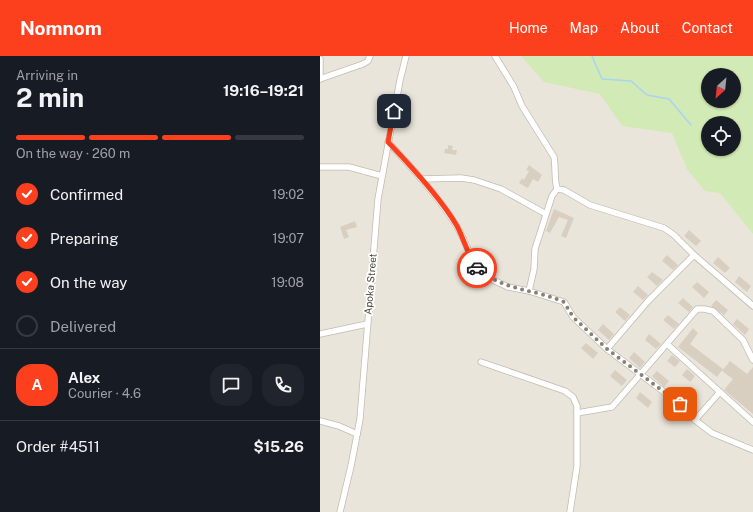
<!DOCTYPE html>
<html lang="en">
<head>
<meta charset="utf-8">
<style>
  :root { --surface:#171b24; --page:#20242c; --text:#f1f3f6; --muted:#9ea1a6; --line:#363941; --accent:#fc3f1d }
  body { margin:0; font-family:"Public Sans",sans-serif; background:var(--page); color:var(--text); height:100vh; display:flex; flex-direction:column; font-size:15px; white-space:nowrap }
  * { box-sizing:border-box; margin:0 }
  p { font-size:13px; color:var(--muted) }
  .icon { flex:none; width:22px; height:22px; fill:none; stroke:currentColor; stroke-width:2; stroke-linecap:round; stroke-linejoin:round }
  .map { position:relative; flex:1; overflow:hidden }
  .details { display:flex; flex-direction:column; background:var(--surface); width:320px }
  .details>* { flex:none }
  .needle { width:26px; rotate:207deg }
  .tools { position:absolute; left:381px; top:12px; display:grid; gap:8px }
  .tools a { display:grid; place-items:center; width:40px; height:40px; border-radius:50%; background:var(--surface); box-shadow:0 1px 3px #0004; font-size:20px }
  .pin { position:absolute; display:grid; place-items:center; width:34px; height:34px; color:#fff; margin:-17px; border-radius:8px; box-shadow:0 2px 6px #0006 }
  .courier { position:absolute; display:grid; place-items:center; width:40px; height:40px; margin:-20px; border:3px solid #fc3f1d; border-radius:50%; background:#fff; color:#222; box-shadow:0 1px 5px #0007 }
  .head em { font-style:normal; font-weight:700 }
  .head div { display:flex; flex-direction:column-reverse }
  .head { display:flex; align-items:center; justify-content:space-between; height:68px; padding:0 16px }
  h1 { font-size:26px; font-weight:700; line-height:30px }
  .bar { display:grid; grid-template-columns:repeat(4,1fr); gap:6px 4px; align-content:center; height:48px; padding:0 16px }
  .bar i { height:5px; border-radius:3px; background:var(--line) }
  .bar .selected { background:var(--accent) }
  .bar p { grid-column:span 4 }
  .line { display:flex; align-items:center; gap:10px; padding:0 16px; border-top:1px solid var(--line) }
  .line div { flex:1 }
  .round { display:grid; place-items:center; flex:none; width:42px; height:42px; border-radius:16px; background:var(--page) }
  ol { padding:0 16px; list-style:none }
  li { display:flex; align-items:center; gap:12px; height:44px }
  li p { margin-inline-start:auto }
  li .icon { padding:4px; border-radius:50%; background:var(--accent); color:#fff; stroke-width:4 }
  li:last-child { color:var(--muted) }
  li i { width:22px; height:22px; border:2px solid var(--line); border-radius:50% }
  header { display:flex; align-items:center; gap:24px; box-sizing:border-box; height:56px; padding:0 20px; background:var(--accent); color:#fff }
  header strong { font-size:19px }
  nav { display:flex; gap:22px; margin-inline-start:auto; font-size:14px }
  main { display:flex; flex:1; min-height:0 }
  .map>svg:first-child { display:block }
  .residential { fill:#eae5da; fill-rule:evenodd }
  .green { fill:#d2eab5; fill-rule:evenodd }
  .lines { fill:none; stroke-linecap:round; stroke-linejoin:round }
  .stream { stroke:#a9d4f2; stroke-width:1.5 }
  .building { fill:#d8cfc1 }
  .street-casing { stroke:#c2bbae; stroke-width:7 }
  .street { stroke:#fff; stroke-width:5.5 }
  .done { stroke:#878178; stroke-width:4; stroke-dasharray:0 7.2 }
  .route { stroke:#fc3f1d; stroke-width:5 }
  .labels { text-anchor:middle; stroke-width:3.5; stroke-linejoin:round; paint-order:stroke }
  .street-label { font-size:10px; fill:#4b4439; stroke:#fff }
</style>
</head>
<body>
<header>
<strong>Nomnom</strong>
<nav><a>Home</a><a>Map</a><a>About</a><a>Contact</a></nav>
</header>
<main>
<section class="details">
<div class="head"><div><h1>2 min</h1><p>Arriving in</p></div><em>19:16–19:21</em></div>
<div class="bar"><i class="selected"></i><i class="selected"></i><i class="selected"></i><i></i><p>On the way · 260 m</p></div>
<ol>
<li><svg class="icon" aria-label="check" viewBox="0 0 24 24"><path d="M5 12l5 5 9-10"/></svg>Confirmed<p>19:02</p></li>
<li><svg class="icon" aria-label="check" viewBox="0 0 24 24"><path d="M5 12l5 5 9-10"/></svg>Preparing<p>19:07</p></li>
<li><svg class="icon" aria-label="check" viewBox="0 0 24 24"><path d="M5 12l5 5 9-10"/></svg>On the way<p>19:08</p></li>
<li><i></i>Delivered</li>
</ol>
<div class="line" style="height:72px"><b class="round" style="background:var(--accent);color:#fff">A</b><div><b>Alex</b><p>Courier · 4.6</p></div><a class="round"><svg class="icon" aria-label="chat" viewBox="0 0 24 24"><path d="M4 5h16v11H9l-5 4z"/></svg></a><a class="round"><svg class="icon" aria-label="phone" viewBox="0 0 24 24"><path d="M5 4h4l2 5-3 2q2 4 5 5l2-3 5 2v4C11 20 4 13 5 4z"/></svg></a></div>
<div class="line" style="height:52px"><div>Order #4511</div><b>$15.26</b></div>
</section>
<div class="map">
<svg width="433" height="456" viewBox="0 0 433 456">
  <rect width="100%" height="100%" fill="#f6f3ec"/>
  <path class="residential" d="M0,0H433V456H0ZM388,19H414V45H388ZM388,67H414V93H388Z"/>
  <path class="green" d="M201,0H433V178L400,137L385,135L367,113L352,77L302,70L280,38L224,26ZM388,19H414V45H388ZM388,67H414V93H388Z"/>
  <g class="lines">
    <polyline class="stream" points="272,0 282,23 311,25 327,39 349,43 371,69"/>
  </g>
  <g class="building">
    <polygon points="128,89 133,90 132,94 137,94 136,99 124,97 125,93 128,93"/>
    <polygon points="209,109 222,119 218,126 213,123 208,132 199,127 202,122 204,124 209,115 206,114"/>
    <polygon points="234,153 254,162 246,182 241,180 248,164 239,161 230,177 226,175"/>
    <polygon points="35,165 37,171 26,174 29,181 24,183 20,171"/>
    <polygon points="369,174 381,185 376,190 364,180"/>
    <polygon points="347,199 358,209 353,214 342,205"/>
    <polygon points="398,201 410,212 405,217 393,207"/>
    <polygon points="332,216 343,224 337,230 327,221"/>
    <polygon points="419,220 431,230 427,236 415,226"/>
    <polygon points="377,226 389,236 384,242 372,231"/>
    <polygon points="318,230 328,239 323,244 313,236"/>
    <polygon points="363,242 373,251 369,256 358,247"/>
    <polygon points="396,244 408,254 404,259 391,250"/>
    <polygon points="300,251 310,259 305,265 295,256"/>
    <polygon points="348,259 359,268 354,273 343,264"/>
    <polygon points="417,263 429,273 425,279 413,268"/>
    <polygon points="283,268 294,278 289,284 278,274"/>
    <polygon points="373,272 378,277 370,288 403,313 397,321 358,291"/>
    <polygon points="329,278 341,288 336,293 325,284"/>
    <polygon points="266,287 278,297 273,303 261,292"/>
    <polygon points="314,296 325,306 320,312 309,302"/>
    <polygon points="352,299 360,305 355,311 347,305"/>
    <polygon points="410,305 427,318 433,311 433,358 404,334 413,323 402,315"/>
    <polygon points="367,313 375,320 370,326 362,319"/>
    <polygon points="295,314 307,324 302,330 290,320"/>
    <polygon points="337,315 349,325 344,331 332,320"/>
    <polygon points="320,336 332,346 328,352 316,342"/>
  </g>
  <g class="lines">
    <g class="street-casing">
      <g id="street">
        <path d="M175,0L194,31L202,50L234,101C236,112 234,122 237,133"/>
        <polyline points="0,3 0,23"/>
        <polyline points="0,23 43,8 48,5 50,0"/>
        <path d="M68,86C92,112 117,139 136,169C144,182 149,197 156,211L171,223L188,231L209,235L244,246L253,261L287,293L360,348L375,364L392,377L433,394"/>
        <polyline points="0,111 29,111 62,120"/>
        <polyline points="101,123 141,122 154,124 181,133 226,158"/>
        <polyline points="237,133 244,134 270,149 344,172 354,179 374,199 433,250"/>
        <polyline points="209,235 214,213 215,193 232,140 237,133"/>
        <polyline points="0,278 47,268"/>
        <polyline points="347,288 433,366"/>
        <polyline points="287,293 329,244 374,199"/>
        <polyline points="161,306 245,335 253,341 257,350 257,410 250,456"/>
        <polyline points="257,357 292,351 377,253 384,253 393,255 423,284 433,304"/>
        <polyline points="375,364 400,336"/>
        <polyline points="0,365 19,370 37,378"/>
        <polyline points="20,456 31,410 40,363 58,143 80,24 86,0"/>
      </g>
    </g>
    <use href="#street" class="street"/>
  </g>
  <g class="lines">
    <path class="done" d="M157,212C186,236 212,232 244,246L253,261L287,293L360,348"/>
    <path class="route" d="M74,55L68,86C91,110 120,141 137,170C144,183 148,200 157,212"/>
  </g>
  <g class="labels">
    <g class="street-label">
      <text transform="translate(50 228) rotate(-85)" y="4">Apoka Street</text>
    </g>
  </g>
</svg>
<div class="tools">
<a><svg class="needle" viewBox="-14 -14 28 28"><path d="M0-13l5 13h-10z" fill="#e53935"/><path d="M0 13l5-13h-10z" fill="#9ea1a6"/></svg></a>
<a><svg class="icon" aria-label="locate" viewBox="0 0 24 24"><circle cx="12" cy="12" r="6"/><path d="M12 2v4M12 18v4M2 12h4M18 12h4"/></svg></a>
</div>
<div class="pin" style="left:360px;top:348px;background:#ea580c"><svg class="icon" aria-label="bag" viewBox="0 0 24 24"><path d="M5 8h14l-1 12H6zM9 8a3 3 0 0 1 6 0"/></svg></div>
<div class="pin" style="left:74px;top:55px;background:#1f2937"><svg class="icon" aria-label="home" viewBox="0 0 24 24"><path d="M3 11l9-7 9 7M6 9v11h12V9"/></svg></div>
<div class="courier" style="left:157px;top:212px"><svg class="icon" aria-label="car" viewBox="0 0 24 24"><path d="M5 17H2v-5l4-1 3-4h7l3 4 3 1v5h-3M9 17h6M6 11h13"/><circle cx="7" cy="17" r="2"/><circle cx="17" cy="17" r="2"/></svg></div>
</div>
</main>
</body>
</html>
